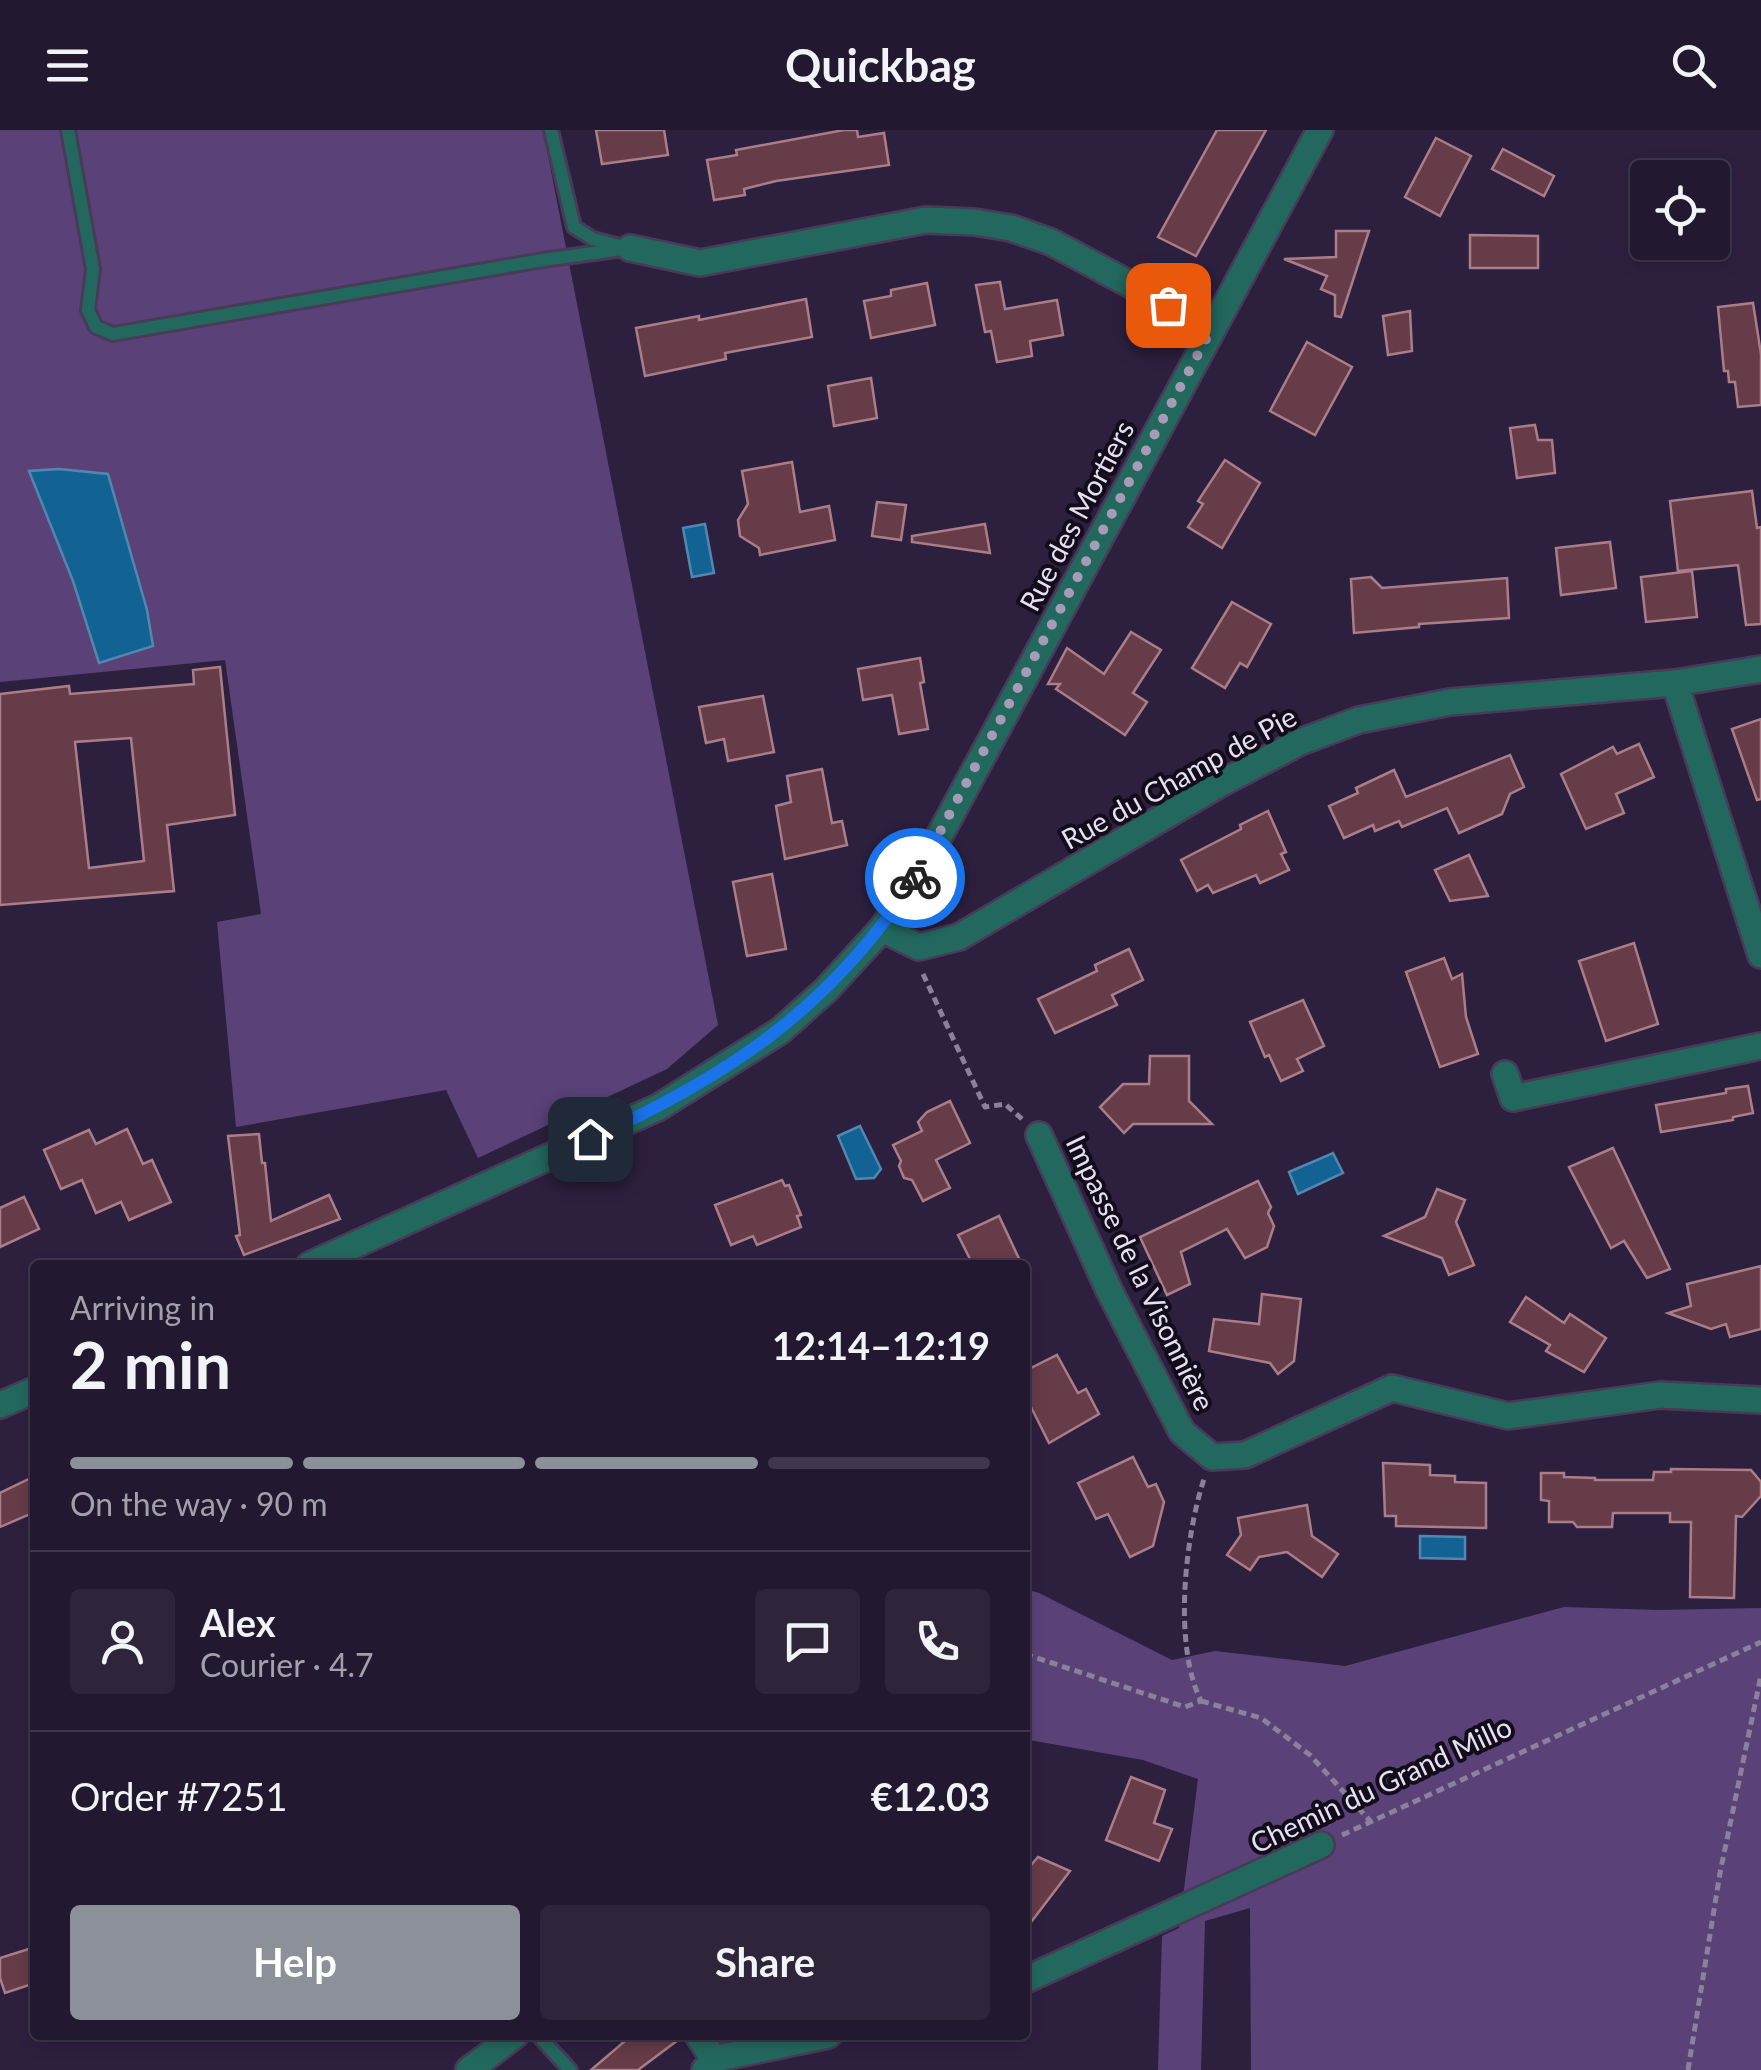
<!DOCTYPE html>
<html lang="en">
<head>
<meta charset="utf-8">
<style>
  :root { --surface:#22182f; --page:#2e253b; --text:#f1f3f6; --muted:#a2a0aa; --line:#3f374b; --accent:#8c9099 }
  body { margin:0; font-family:Lato,sans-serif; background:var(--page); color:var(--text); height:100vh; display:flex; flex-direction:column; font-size:38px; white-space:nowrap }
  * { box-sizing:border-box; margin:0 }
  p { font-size:32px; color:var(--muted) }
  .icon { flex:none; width:55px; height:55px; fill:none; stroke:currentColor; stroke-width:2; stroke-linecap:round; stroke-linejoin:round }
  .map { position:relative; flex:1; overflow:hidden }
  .sheet { position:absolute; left:30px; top:1130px; width:1000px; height:780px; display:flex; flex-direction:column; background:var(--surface); border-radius:10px; box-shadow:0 5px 15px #0003,0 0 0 2px var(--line) }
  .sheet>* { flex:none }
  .tools { position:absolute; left:1630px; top:30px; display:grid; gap:20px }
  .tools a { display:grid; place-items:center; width:100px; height:100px; border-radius:10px; background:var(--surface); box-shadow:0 5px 15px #0003,0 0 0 2px var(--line); font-size:50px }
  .pin { position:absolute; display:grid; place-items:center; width:85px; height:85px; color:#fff; margin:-42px; border-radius:20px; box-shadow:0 5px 15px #0006 }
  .courier { position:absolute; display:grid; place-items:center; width:100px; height:100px; margin:-50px; border:8px solid #1a73e8; border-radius:50%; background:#fff; color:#222; box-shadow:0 2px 12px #0007 }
  .headline em { font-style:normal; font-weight:700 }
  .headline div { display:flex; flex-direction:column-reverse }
  .headline { display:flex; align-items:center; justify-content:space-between; height:170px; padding:0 40px }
  h1 { font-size:65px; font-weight:700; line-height:75px }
  .bar { display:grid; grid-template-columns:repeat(4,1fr); gap:15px 10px; align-content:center; height:120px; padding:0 40px }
  .bar i { height:12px; border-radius:8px; background:var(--line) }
  .bar .selected { background:var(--accent) }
  .bar p { grid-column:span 4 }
  .line { display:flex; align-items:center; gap:25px; padding:0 40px; border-top:2px solid var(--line) }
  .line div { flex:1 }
  .round { display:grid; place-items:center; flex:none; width:105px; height:105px; border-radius:10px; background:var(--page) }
  .primary-button { display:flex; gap:20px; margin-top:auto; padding:20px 40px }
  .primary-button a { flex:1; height:115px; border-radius:10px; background:var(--accent); color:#fff; font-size:40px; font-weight:700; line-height:115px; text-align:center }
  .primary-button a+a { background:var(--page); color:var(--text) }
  header { display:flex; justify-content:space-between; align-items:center; height:130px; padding:0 40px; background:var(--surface); font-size:45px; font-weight:700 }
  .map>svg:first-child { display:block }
  .green { fill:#5a4279 }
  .water { fill:#126293; stroke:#5288b0; stroke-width:2.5 }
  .building { fill:#653c47; stroke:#ab7d88; stroke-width:2.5; fill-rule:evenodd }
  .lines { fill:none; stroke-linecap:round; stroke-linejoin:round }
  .service-casing { stroke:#473b58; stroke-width:18 }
  .minor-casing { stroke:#473b58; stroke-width:30 }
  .tertiary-casing { stroke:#473b58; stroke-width:30 }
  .path { stroke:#8b819b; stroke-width:5; stroke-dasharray:8 5; stroke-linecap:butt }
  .service { stroke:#23685f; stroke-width:12 }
  .minor { stroke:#23685f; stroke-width:25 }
  .tertiary { stroke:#23685f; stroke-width:25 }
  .done { stroke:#a69cb5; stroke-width:10; stroke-dasharray:0 18 }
  .route { stroke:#1a73e8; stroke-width:12 }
  .labels { text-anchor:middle; stroke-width:8; stroke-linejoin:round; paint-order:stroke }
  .street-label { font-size:28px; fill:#e7dff4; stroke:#130d1b }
</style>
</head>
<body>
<header><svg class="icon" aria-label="menu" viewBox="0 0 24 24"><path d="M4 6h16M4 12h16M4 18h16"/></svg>Quickbag<svg class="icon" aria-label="search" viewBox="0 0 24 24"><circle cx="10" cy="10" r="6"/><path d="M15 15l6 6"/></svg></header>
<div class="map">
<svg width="1761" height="1940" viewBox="0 0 1761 1940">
  <rect width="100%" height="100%" fill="#2d203f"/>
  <g class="green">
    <polygon points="0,0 543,0 718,895 667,939 478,1028 446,960 236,997 217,792 261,784 225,530 0,552"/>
    <polygon points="1025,1459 1039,1463 1172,1530 1215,1521 1345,1536 1564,1477 1658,1480 1761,1478 1761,1940 1251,1940 1250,1778 1205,1791 1201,1940 1158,1940 1162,1806 1179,1798 1198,1649 1143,1630 1029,1610 1025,1616"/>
  </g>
  <g class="water">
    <polygon points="59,339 108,344 147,480 153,516 99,533 73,451 29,341"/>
    <polygon points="705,394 714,443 692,447 683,398"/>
    <polygon points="860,996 881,1039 874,1048 856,1049 838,1006"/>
    <polygon points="1333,1023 1343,1043 1298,1064 1289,1042"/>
    <polygon points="1420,1406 1465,1407 1465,1429 1420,1428"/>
  </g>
  <g class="building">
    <polygon points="596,0 664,0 668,25 602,34"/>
    <polygon points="844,0 857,0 858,7 884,3 889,35 776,51 744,59 745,65 714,70 707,30 737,25 736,20"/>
    <polygon points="1217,0 1266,0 1196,126 1158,107"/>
    <polygon points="1436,8 1471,26 1440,86 1405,67"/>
    <polygon points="1503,19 1554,46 1544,66 1492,39"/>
    <polygon points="1336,101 1369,101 1341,187 1335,186 1335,165 1321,159 1327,146 1284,129 1336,127"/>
    <polygon points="1470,105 1538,106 1538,138 1470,138"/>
    <polygon points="1000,152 1005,179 1057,170 1063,205 1030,211 1032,226 997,232 991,201 985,202 976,155"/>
    <polygon points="927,153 935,195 871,208 864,171 891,166 891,160"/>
    <polygon points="806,169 812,207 725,223 726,229 645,246 636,198 699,186 699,190"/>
    <polygon points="1753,173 1761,224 1761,275 1738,277 1735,252 1729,252 1728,241 1724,241 1718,177"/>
    <polygon points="1410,181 1412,221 1388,225 1383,186"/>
    <polygon points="1307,212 1352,237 1315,305 1270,281"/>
    <polygon points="871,248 877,288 834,296 828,256"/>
    <polygon points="1535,295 1538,310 1552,310 1555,343 1517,348 1510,298"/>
    <polygon points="1225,330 1260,353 1222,418 1188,397 1203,374 1198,371"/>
    <polygon points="792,332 800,382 829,376 835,410 760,425 759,418 740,406 738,390 748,374 742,341"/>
    <polygon points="1752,361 1757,398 1761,397 1761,494 1746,495 1738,435 1678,441 1670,371"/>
    <polygon points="877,372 906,375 901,410 872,406"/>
    <polygon points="985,394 990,423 912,412 912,406"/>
    <polygon points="1610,412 1616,458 1561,465 1556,418"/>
    <polygon points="1692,441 1697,487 1646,492 1641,447"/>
    <polygon points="1371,447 1382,458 1507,448 1509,488 1419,494 1419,497 1354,503 1351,449"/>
    <polygon points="1232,472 1271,494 1247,537 1240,533 1225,558 1192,538"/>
    <polygon points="1131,502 1161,520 1133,563 1147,572 1125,605 1056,559 1060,554 1048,554 1067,518 1104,544"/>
    <polygon points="920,528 924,552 920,553 928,599 899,604 892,565 863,570 858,539"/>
    <path d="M220,537L235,685L167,695L174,761L0,775V564L69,556L70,564L194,554L193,540ZM131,608L144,731L89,738L75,612Z"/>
    <polygon points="763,566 774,622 728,631 724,609 706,613 699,577"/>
    <polygon points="1761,589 1761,669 1757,670 1732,599"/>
    <polygon points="1639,614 1654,647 1616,664 1624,683 1586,699 1561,644 1613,617 1617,624"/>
    <polygon points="1510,625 1524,657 1510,664 1502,684 1459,703 1447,678 1402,697 1399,691 1375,701 1373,695 1344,708 1329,676 1358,663 1356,658 1394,640 1406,667"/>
    <polygon points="822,639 832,693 842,691 847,715 785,729 776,676 791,672 787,646"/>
    <polygon points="1268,681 1286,722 1281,724 1289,740 1260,753 1256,745 1213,763 1208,755 1197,761 1181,730 1241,699 1240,695"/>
    <polygon points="1469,725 1488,766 1450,771 1435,740"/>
    <polygon points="772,744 786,819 747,826 733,752"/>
    <polygon points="1634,813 1658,894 1606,911 1579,831"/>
    <polygon points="1129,819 1143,850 1112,865 1117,875 1055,903 1038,869 1097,841 1095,835"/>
    <polygon points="1444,828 1452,849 1462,844 1466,887 1478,924 1440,937 1406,842"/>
    <polygon points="1303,870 1324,916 1297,929 1303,941 1281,951 1269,925 1265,927 1250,892"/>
    <polygon points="1150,926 1189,926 1189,971 1212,994 1133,994 1124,1003 1100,977 1123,954 1149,954"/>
    <polygon points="1748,956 1753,983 1733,987 1733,990 1661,1002 1656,975 1726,963 1726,959"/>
    <polygon points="950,971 970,1013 936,1030 950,1058 923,1071 912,1050 904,1048 899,1036 901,1031 893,1015 922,1001 918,992 927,982"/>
    <polygon points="127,999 143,1034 152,1030 171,1072 129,1090 121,1072 96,1083 82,1050 61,1059 44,1020 89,1000 96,1014"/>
    <polygon points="259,1004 262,1033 265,1033 271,1091 329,1065 340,1089 244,1125 236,1106 240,1105 228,1006"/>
    <polygon points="1613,1018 1670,1139 1647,1148 1624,1111 1611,1118 1569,1037"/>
    <polygon points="782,1050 785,1056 789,1055 801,1085 797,1086 801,1097 757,1115 753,1106 731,1115 715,1075"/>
    <polygon points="1258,1051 1271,1077 1268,1083 1274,1096 1267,1117 1245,1128 1227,1099 1181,1122 1190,1154 1167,1165 1140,1107"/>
    <polygon points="1437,1059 1465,1070 1456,1092 1474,1135 1449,1145 1442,1128 1384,1106 1425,1087"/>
    <polygon points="24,1067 39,1099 0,1117 0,1078"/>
    <polygon points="999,1086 1022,1135 973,1135 958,1105"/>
    <polygon points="1761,1136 1761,1199 1730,1207 1726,1194 1711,1199 1668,1183 1691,1176 1687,1154"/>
    <polygon points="1262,1164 1301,1169 1294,1231 1278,1244 1270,1233 1209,1221 1214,1189 1259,1194"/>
    <polygon points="1526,1167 1564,1193 1570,1184 1606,1208 1584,1242 1546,1221 1550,1215 1510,1192"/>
    <polygon points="1057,1225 1078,1263 1086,1259 1099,1284 1049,1313 1025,1265 1025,1241"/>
    <polygon points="1133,1327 1148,1357 1156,1354 1164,1372 1153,1416 1130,1427 1108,1384 1096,1389 1078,1353"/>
    <polygon points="1383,1333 1430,1335 1430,1345 1455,1346 1455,1352 1486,1353 1486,1398 1396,1396 1396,1386 1385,1386"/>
    <polygon points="1671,1339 1751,1340 1761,1352 1761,1366 1742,1387 1736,1386 1734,1468 1690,1467 1691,1392 1670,1392 1670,1383 1613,1383 1612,1397 1577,1397 1573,1392 1549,1392 1549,1371 1541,1370 1541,1343 1564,1343 1564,1347 1595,1348 1595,1350 1653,1350 1654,1342 1671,1342"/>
    <polygon points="35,1346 35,1382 0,1397 0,1363"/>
    <polygon points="1307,1375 1312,1406 1338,1424 1322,1447 1287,1422 1259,1427 1250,1440 1227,1425 1241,1405 1238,1388"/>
    <polygon points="1131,1647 1165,1660 1154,1693 1172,1699 1159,1731 1106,1710"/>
    <polygon points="1038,1727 1070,1741 1025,1800 1025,1742"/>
    <polygon points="35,1817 35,1853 5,1863 0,1848 0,1828"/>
    <polygon points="632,1905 682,1907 638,1940 591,1940"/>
  </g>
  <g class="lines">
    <g class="service-casing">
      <g id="service">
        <polyline points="68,0 93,139 88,180 96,197 113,204 543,130 630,118"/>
        <polyline points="551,0 574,97 593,109 623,117"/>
        <polyline points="538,1905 570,1940"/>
      </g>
    </g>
    <g class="minor-casing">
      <g id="minor">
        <polyline points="630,118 700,133 926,90 974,92 1011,98 1051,112 1197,190 1210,202"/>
        <polyline points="1675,553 1761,825"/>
        <polyline points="882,799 919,817 959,807 1218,655 1300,612 1359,590 1450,572 1675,553 1761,539"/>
        <polyline points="1505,944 1513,968 1761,916"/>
        <polyline points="1039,1005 1109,1160 1182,1302 1212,1327 1245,1325 1392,1258 1508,1286 1660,1265 1761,1270"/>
        <polyline points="1025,1850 1321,1715"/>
        <polyline points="698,1905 714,1929 705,1940"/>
        <polyline points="714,1929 828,1905"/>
        <polyline points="469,1940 515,1905"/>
      </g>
    </g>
    <g class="tertiary-casing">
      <g id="tertiary">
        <polyline points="310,1135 659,977 780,901 826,860 882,799 927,729 1320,0"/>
        <polyline points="0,1275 35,1260"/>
      </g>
    </g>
    <g class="path">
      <polyline points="923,844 985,977 1005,974 1022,989"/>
      <path d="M1025,1524L1185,1577L1201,1571C1173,1515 1185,1407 1204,1349"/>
      <polyline points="1201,1571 1261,1588 1310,1625 1371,1692"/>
      <polyline points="1342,1705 1761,1512"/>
      <polyline points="1688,1940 1720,1743 1761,1545"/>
    </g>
    <use href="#service" class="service"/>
    <use href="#minor" class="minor"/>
    <use href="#tertiary" class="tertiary"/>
  </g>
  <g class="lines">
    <polyline class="done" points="915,748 1210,202 1168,175"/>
    <path class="route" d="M590,1009C728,947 832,877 915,748"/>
  </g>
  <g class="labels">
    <g class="street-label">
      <text transform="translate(1077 386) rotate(-62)" y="10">Rue des Mortiers</text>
      <text transform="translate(1179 648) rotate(-29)" y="10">Rue du Champ de Pie</text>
      <text transform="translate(1140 1143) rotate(64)" y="10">Impasse de la Visonnière</text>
      <text transform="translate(1381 1655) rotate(-25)" y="10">Chemin du Grand Millo</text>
    </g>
  </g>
</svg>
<div class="tools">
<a><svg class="icon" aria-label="locate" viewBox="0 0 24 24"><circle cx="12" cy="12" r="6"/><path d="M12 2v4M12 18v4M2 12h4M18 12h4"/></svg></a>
</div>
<div class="pin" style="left:1168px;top:175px;background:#ea580c"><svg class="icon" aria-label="bag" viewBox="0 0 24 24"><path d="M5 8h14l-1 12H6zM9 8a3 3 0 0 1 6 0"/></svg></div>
<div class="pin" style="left:590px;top:1009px;background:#1f2937"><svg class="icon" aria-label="home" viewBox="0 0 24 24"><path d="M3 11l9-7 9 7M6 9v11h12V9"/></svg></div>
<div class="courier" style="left:915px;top:748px"><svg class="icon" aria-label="bike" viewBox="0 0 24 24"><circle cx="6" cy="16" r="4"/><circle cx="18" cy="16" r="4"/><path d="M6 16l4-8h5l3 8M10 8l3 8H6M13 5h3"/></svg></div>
<section class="sheet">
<div class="headline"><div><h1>2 min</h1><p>Arriving in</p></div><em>12:14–12:19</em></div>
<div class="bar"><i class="selected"></i><i class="selected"></i><i class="selected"></i><i></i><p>On the way · 90 m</p></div>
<div class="line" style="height:180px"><a class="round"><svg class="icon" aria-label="person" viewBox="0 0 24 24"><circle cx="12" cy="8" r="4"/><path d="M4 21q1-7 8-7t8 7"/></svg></a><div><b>Alex</b><p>Courier · 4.7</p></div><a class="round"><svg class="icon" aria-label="chat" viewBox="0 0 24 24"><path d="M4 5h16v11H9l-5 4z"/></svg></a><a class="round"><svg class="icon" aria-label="phone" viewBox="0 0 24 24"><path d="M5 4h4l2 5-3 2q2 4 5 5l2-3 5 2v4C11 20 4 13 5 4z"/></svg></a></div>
<div class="line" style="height:130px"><div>Order #7251</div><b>€12.03</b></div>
<div class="primary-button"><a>Help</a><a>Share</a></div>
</section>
</div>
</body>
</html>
